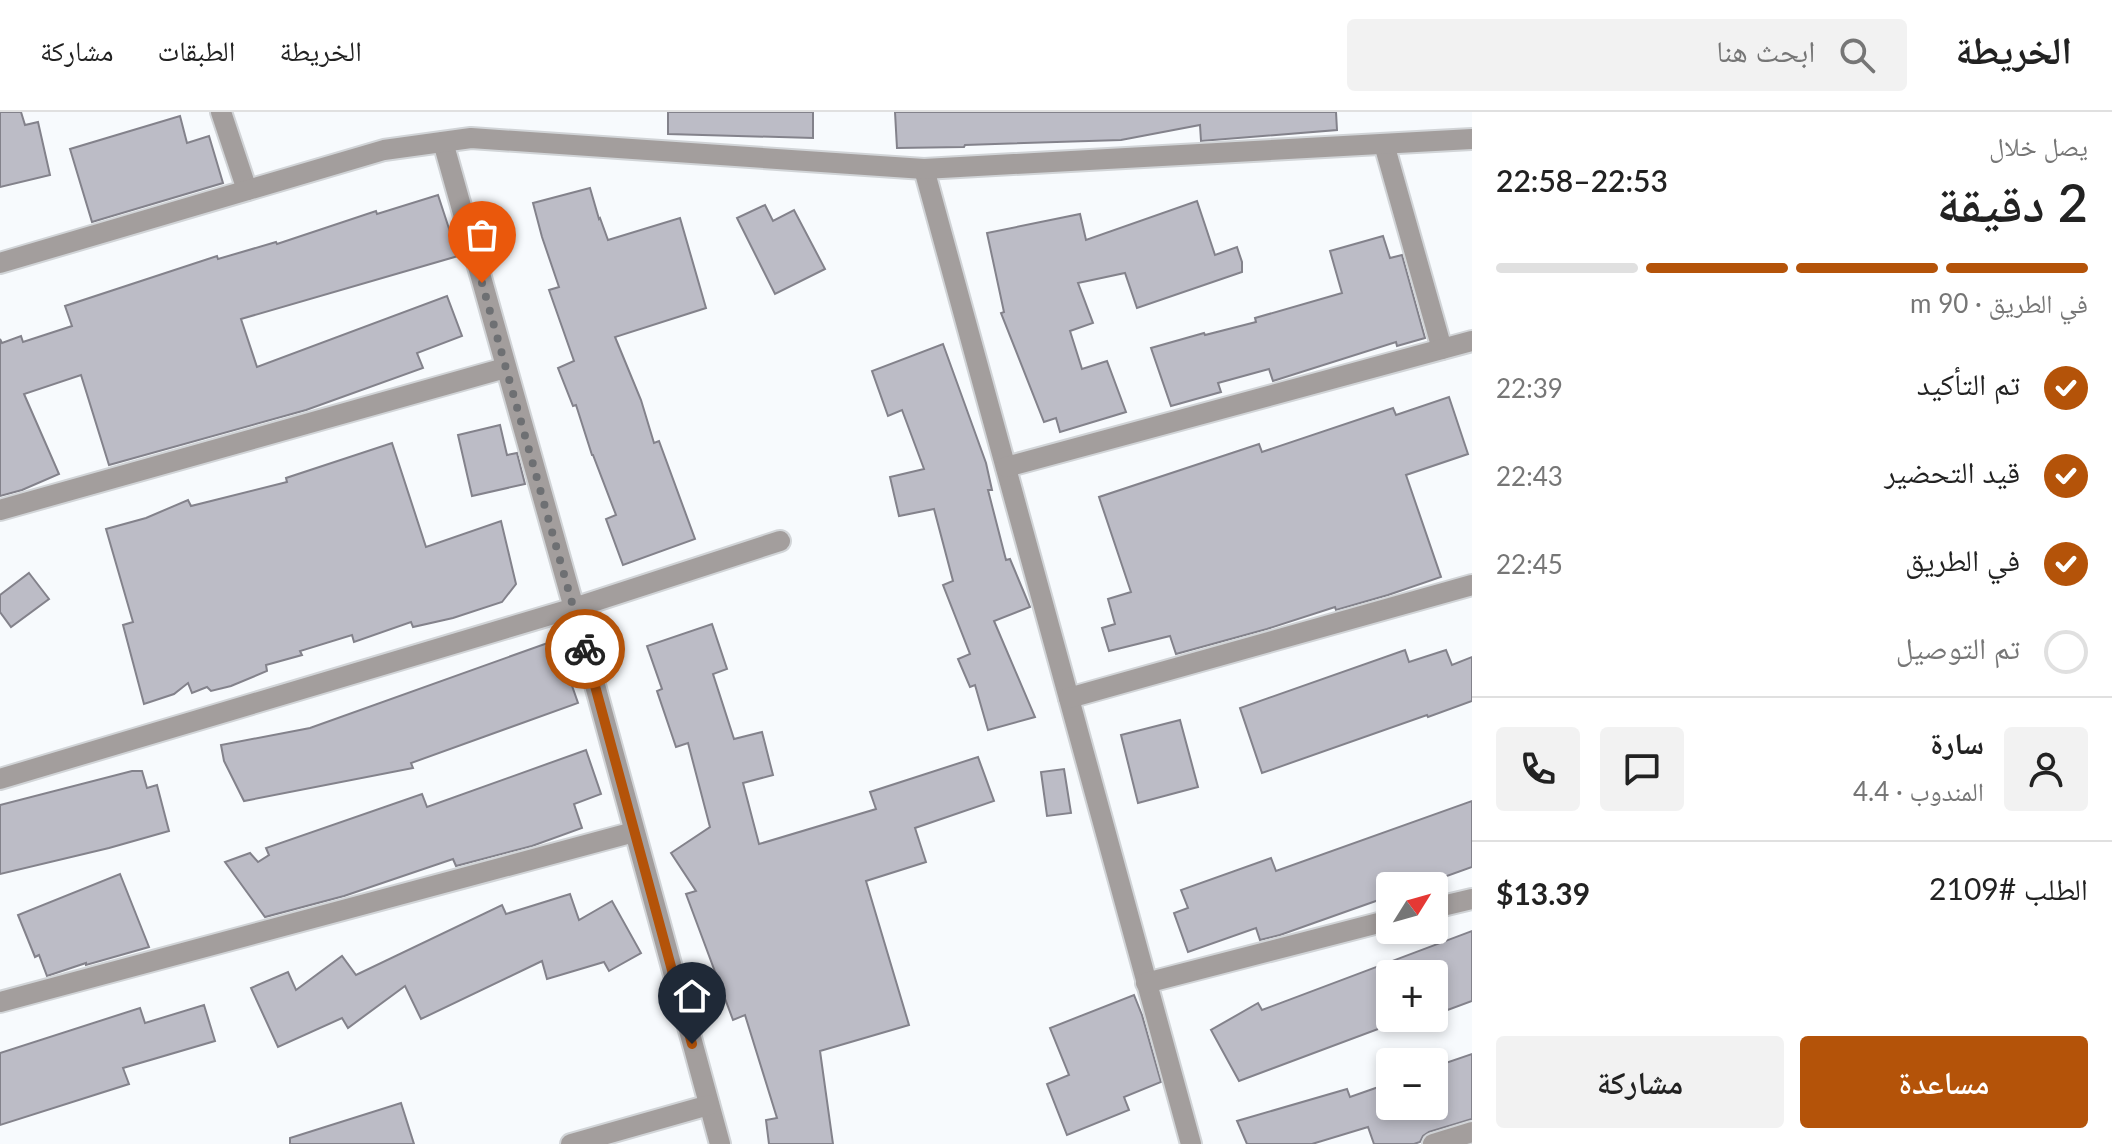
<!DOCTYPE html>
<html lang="ar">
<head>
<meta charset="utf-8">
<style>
  :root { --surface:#fff; --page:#f2f2f2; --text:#222; --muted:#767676; --line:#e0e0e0; --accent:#b45309 }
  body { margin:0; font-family:Lato,"Noto Naskh Arabic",sans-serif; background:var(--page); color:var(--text); direction:rtl; height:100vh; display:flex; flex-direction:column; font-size:30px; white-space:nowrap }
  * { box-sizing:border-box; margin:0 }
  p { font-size:26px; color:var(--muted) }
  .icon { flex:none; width:44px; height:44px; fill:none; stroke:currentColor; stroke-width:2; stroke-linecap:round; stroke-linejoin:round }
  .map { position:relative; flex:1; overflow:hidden; direction:ltr }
  .sheet { display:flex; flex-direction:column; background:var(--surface); width:640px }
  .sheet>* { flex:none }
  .needle { width:52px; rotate:53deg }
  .controls { position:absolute; left:1376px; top:760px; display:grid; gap:16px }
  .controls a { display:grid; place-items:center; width:72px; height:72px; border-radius:8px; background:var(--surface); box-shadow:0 4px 12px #0003; font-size:40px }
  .pin { position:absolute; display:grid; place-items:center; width:68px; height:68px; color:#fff; margin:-82px -34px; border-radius:50% 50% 50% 0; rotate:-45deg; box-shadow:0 0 8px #0007 }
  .pin .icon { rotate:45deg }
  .courier { position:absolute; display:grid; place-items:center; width:80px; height:80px; margin:-40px; border:6px solid #b45309; border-radius:50%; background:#fff; color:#222; box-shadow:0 2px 10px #0007 }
  .head em { font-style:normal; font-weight:600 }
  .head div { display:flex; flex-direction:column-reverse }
  .head { display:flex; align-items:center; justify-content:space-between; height:136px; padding:0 24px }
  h1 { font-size:52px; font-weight:600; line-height:60px }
  .bar { display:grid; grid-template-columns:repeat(4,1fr); gap:12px 8px; align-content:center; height:96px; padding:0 24px }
  .bar i { height:10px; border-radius:6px; background:var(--line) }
  .bar .on { background:var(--accent) }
  .bar p { grid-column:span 4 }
  .line { display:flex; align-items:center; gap:20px; padding:0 24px; border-top:2px solid var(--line) }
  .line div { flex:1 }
  .round { display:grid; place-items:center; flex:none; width:84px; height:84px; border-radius:8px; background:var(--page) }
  ol { padding:0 24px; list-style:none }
  li { display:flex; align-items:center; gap:24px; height:88px }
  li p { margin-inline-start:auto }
  li .icon { padding:8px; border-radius:50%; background:var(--accent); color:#fff; stroke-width:4 }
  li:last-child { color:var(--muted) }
  li i { width:44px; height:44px; border:4px solid var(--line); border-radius:50% }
  .action { display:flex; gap:16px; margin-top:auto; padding:16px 24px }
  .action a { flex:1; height:92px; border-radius:8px; background:var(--accent); color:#fff; font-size:32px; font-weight:600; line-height:92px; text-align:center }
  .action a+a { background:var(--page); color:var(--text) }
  header { display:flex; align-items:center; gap:48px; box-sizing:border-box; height:112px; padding:0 40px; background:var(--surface); border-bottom:2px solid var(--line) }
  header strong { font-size:38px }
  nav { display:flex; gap:44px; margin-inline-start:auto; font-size:28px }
  .search { width:560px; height:72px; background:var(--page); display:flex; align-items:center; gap:20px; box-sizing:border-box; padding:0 28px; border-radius:8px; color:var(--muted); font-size:30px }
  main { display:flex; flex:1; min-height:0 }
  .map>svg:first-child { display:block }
  .building { fill:#bcbcc6; stroke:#83828b; stroke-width:2 }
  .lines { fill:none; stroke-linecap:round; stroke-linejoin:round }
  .street-casing { stroke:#d1d4d7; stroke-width:24 }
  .street { stroke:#a39e9d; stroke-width:20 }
  .done { stroke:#6e7073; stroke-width:8; stroke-dasharray:0 14.4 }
  .route { stroke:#b45309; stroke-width:10 }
</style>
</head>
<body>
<header>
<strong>الخريطة</strong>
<div class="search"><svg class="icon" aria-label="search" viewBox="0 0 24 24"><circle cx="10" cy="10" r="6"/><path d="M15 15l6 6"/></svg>ابحث هنا</div>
<nav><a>الخريطة</a><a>الطبقات</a><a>مشاركة</a></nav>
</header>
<main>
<section class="sheet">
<div class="head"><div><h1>2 دقيقة</h1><p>يصل خلال</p></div><em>22:53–22:58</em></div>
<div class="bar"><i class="on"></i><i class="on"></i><i class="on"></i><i></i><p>في الطريق · 90 m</p></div>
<ol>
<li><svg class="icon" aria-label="check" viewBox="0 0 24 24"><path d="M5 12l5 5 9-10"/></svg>تم التأكيد<p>22:39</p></li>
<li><svg class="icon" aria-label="check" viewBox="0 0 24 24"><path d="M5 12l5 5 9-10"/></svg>قيد التحضير<p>22:43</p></li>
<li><svg class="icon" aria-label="check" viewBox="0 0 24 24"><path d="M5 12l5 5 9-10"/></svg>في الطريق<p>22:45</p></li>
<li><i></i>تم التوصيل</li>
</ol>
<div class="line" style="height:144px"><a class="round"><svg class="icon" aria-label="person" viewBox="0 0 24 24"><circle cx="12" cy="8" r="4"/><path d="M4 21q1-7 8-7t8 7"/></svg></a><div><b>سارة</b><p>المندوب · 4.4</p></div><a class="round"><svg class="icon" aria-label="chat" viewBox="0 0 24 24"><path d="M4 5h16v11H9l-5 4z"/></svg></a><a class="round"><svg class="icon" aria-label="phone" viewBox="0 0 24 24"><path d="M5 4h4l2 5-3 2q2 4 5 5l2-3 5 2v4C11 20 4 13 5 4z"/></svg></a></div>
<div class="line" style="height:104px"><div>الطلب #2109</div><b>$13.39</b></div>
<div class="action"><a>مساعدة</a><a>مشاركة</a></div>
</section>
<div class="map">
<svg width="1472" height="1032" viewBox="0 0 1472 1032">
  <rect width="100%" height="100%" fill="#f7fafd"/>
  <g class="building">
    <polygon points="0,0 21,0 25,13 38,10 50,63 0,75"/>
    <polygon points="668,0 813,0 813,26 668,22"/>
    <polygon points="895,0 1336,0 1337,18 1201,29 1200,13 1121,28 965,33 964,35 897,36"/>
    <polygon points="180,4 187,31 209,24 223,71 92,110 70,37"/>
    <polygon points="590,76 599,107 600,106 608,128 680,106 706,196 615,225 641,288 654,331 659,329 695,427 623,453 606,407 616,403 593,343 592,343 576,293 573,294 558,256 574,249 549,178 559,175 542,125 533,91"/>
    <polygon points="438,83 458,144 241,207 257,255 447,184 462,224 417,241 423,256 306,298 109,353 81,263 24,282 59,362 22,378 0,384 0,227 2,231 21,224 23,230 72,214 65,194 217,144 218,147 276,130 277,132 376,99 377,102"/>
    <polygon points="1197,89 1215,143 1237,135 1242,150 1242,160 1137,196 1125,161 1078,171 1093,211 1070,219 1082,257 1107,249 1126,300 1060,320 1056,306 1044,310 1001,201 1004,200 987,121 1080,102 1086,128"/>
    <polygon points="765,93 773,109 794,98 825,157 775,182 737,106"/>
    <polygon points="1383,124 1390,146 1402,143 1425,226 1397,234 1396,230 1273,269 1269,257 1218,271 1221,280 1171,294 1151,236 1204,221 1205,223 1256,210 1255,206 1342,181 1330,139"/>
    <polygon points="943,232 986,351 992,378 988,378 1006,448 1010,447 1030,495 994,509 1035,605 988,618 975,573 970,575 958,547 970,542 943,473 953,469 934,397 899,404 890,365 924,357 902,298 888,304 872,259"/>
    <polygon points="1449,285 1468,342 1406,363 1441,465 1388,483 1336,498 1335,495 1267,517 1176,542 1170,524 1109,539 1102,516 1115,512 1108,487 1131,480 1099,385 1259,332 1262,340 1393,296 1396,303"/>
    <polygon points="500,313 507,343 517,341 525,372 472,384 458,323"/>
    <polygon points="392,331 426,435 501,409 516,472 502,490 453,506 413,515 411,510 354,530 352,523 300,539 302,543 266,553 267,559 231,574 211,579 207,575 192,581 188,571 174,582 144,592 123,513 133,510 106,417 146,406 188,388 191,394 287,370 286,366"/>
    <polygon points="29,461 49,487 11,515 0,500 0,483"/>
    <polygon points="712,512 727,557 713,562 734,627 762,620 773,663 743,671 759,732 876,697 870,680 978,645 994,689 915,716 926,750 866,769 909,913 820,939 833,1032 769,1032 766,1008 777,1006 745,903 733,908 686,782 696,779 671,741 710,715 688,631 676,635 657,579 662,577 647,534"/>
    <polygon points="556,528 578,591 411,651 413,656 244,689 224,649 221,633 310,616"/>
    <polygon points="1405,538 1409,550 1446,538 1452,553 1472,545 1472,589 1428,605 1427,603 1262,661 1240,596"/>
    <polygon points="1180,608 1198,675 1138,691 1121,623"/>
    <polygon points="586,638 601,682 574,692 582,716 532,734 456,754 453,747 344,784 265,805 225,750 250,741 258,750 269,743 266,736 422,682 427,695"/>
    <polygon points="1064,657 1071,701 1047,704 1041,660"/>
    <polygon points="132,659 142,659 147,676 157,673 169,719 109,736 0,762 0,693"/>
    <polygon points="1472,689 1472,755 1419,774 1390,774 1390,784 1280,823 1260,828 1256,816 1188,840 1174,801 1188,796 1181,778 1271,746 1276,759"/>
    <polygon points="120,762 149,835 86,853 86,851 47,864 39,843 35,845 18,803"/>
    <polygon points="570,782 579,808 612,789 641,841 609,859 604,850 547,867 542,849 421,907 405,874 348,916 342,906 278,935 251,876 288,860 296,878 342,844 356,863 502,793 506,802"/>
    <polygon points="1472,819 1472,889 1434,903 1434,862 1390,862 1390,906 1427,906 1397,918 1394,911 1239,969 1211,918 1258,891 1262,898"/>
    <polygon points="1134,883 1142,903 1161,970 1124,985 1129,998 1067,1023 1047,972 1069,963 1050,916"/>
    <polygon points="204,893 215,929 123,956 129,972 0,1013 0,941 140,896 145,911"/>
    <polygon points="1472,942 1472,1007 1429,1020 1423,1024 1420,1030 1414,1032 1374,1032 1368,1015 1312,1032 1247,1032 1237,1009 1347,977 1350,985 1390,971 1390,994 1434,994 1434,955"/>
    <polygon points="401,991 414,1032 290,1032 290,1026"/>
  </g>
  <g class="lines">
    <g class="street-casing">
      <g id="street">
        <polyline points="221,0 247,78"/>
        <polyline points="443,30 574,496 720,1032"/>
        <polyline points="1384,32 1442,237"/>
        <polyline points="924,57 1191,1032"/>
        <polyline points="0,151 384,38 471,26 924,57 1472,27"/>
        <polyline points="1006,355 1472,229"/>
        <polyline points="0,398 505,256"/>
        <polyline points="1069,586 1472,473"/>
        <polyline points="0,667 574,496 780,429"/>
        <polyline points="1434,796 1472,787"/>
        <polyline points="1146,871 1390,808"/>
        <polyline points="0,890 634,720"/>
        <polyline points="571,1032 709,993"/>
        <polyline points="1433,1032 1472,1020"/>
      </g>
    </g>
    <use href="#street" class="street"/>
  </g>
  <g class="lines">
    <polyline class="done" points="482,171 585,537"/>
    <polyline class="route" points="585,537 692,932"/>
  </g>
</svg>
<div class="controls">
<a><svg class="needle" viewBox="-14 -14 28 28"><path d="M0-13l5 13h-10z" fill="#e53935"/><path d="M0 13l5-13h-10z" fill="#767676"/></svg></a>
<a>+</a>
<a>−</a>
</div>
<div class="pin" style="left:482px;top:171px;background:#ea580c"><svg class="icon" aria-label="bag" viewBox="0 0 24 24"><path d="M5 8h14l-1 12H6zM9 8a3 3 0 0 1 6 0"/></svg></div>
<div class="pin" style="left:692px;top:932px;background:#1f2937"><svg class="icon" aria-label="home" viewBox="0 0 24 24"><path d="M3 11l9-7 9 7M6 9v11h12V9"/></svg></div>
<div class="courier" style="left:585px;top:537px"><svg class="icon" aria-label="bike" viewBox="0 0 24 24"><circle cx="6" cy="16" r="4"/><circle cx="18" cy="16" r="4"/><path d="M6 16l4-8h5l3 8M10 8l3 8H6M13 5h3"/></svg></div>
</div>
</main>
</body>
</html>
